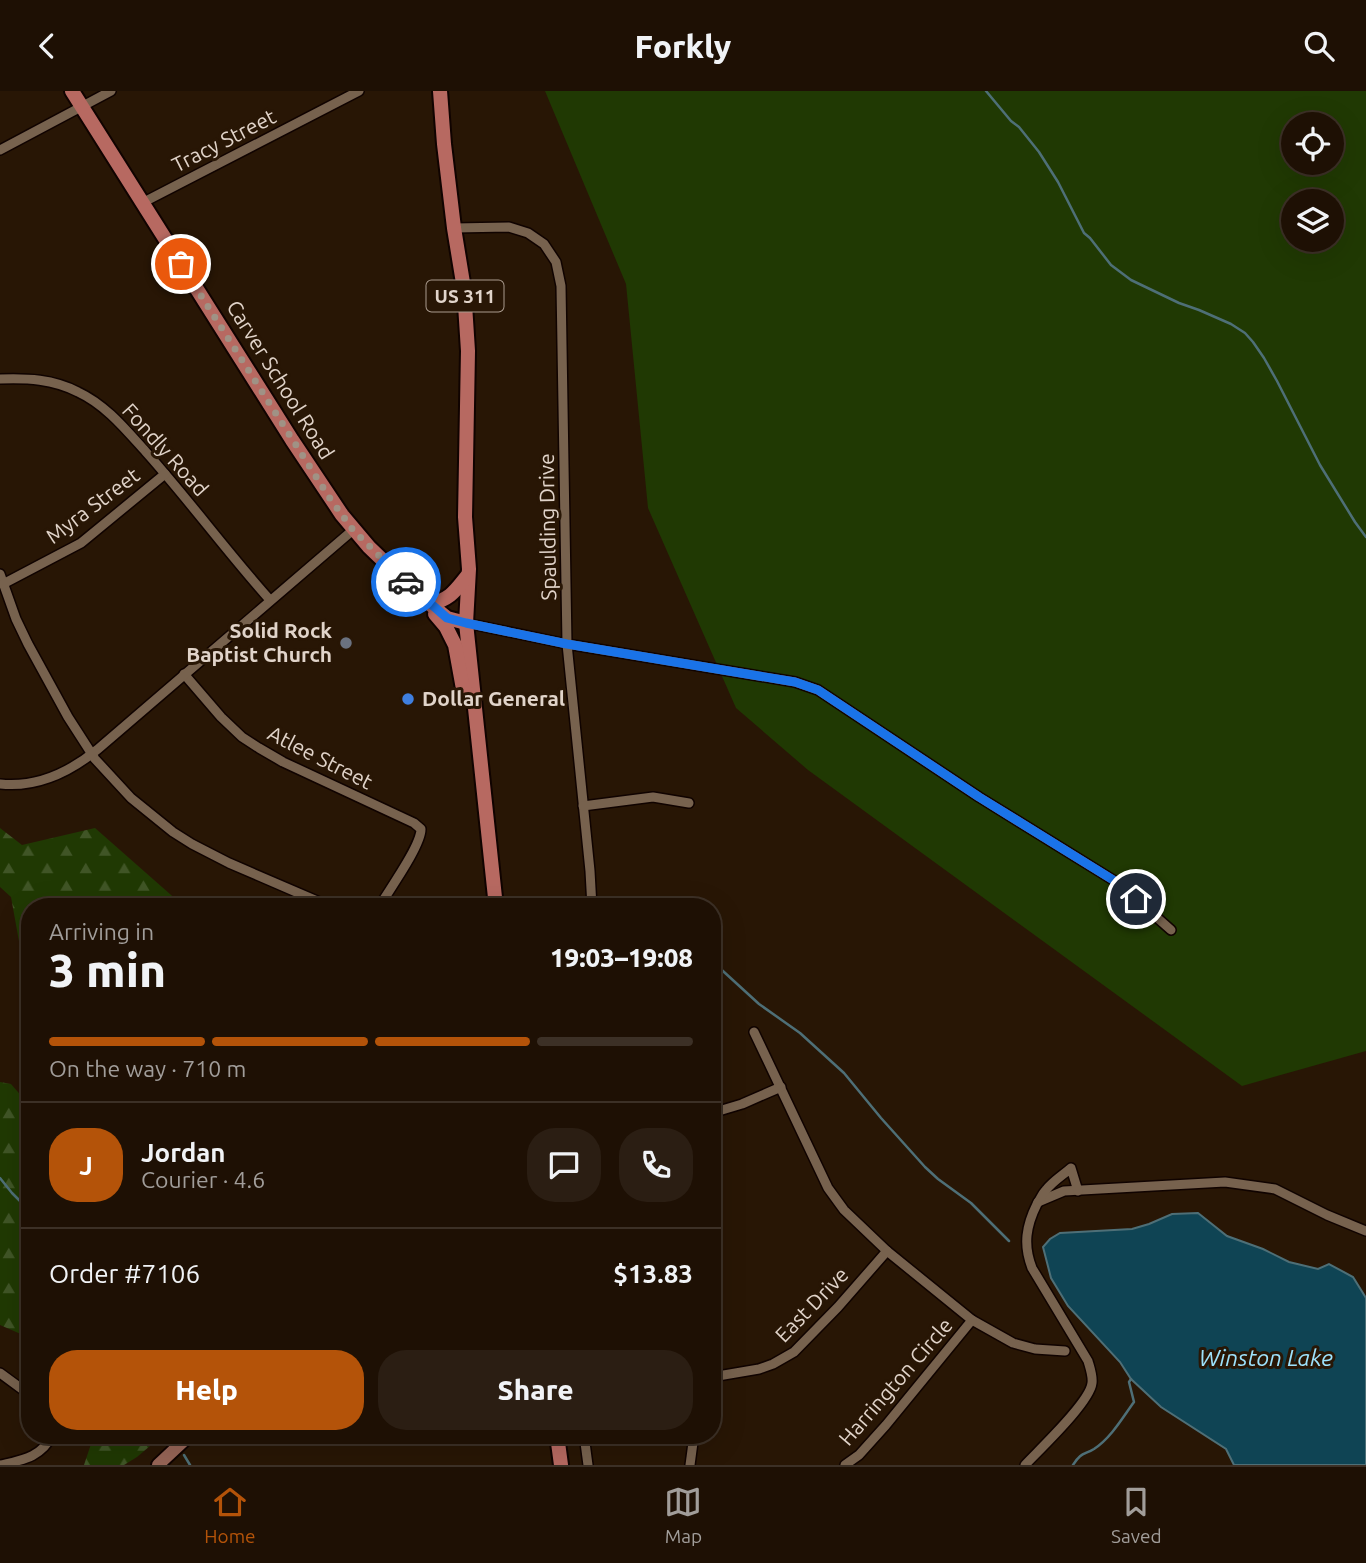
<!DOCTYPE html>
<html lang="en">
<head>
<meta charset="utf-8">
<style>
  :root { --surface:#1e1004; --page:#2b1e13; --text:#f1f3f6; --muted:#a19d9a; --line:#3c3026; --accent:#b45309 }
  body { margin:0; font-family:Ubuntu,sans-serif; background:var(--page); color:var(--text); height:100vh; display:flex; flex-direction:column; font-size:26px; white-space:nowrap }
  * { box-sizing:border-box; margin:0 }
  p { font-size:23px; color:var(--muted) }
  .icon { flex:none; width:38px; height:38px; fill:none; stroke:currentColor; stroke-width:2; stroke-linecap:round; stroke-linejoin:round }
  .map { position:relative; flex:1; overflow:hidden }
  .panel { position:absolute; left:21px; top:807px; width:700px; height:546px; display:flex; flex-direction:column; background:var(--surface); border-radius:28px; box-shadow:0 7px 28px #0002,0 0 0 2px var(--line) }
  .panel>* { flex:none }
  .fabs { position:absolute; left:1281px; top:21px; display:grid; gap:14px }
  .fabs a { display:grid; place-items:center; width:63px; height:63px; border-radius:50%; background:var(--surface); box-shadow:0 7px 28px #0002,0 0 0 2px var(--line); font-size:35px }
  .pin { position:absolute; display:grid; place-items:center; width:60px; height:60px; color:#fff; margin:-30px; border:4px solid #fff; border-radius:50%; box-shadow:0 2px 7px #0007 }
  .courier { position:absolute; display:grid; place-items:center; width:70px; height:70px; margin:-35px; border:5px solid #1a73e8; border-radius:50%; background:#fff; color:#222; box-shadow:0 2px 9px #0007 }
  .overview em { font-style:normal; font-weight:800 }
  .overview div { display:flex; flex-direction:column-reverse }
  .overview { display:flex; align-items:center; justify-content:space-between; height:119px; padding:0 28px }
  h1 { font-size:46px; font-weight:800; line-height:52px }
  .bar { display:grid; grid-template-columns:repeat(4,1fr); gap:10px 7px; align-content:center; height:84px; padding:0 28px }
  .bar i { height:9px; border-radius:5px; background:var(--line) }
  .bar .on { background:var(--accent) }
  .bar p { grid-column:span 4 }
  .line { display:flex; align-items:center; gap:18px; padding:0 28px; border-top:2px solid var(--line) }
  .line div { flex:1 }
  .round { display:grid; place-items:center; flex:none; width:74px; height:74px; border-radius:28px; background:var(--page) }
  .cta { display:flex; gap:14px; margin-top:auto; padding:14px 28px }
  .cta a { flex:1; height:80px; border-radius:28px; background:var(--accent); color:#fff; font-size:28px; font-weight:800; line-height:80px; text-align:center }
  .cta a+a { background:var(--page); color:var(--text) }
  header { display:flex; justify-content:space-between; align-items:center; height:91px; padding:0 28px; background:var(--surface); font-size:32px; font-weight:800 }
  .menu { display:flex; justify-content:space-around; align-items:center; height:98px; border-top:2px solid var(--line); background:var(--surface); font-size:19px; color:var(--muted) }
  .menu a { display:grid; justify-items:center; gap:4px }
  .menu .on { color:var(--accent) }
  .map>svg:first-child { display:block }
  .grass { fill:#203903; fill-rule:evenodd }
  .forest { fill:url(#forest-firs) }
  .water { fill:#0f4454; stroke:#4e6f77; stroke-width:2 }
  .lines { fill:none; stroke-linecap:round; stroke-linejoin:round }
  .stream { stroke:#4e6f77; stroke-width:2.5 }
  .street-casing { stroke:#100300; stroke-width:12 }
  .secondary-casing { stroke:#100300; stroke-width:16 }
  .primary-casing { stroke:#100300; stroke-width:18 }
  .street { stroke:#77624e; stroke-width:9 }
  .secondary { stroke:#976557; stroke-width:12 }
  .primary { stroke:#b76961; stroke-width:14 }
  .done { stroke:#a09285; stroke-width:7; stroke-dasharray:0 12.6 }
  .route { stroke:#1a73e8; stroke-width:9 }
  .worship-dot { fill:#6b7280; stroke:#281605; stroke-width:2.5 }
  .shop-dot { fill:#3f7fe0; stroke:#281605; stroke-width:2.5 }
  .labels { text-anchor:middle; stroke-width:6; stroke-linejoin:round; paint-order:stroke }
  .shield { fill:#281605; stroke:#aa9b8f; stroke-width:2 }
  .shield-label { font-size:19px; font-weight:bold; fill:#e1d4ca }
  .street-label { font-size:21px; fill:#e1d4ca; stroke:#281605 }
  .poi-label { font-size:21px; font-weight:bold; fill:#e1d4ca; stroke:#281605; text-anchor:end }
  .water-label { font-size:23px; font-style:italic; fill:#9de2fc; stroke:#281605 }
</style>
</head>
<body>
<header><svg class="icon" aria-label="back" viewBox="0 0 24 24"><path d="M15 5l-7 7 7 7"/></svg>Forkly<svg class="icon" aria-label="search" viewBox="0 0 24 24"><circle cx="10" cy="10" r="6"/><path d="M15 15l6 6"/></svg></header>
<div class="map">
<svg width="1366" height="1374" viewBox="0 0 1366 1374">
  <defs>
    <pattern id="forest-firs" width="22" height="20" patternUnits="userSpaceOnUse" patternTransform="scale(1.75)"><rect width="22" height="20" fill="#203903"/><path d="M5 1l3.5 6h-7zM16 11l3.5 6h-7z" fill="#405526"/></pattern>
  </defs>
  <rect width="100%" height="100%" fill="#281605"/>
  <path class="grass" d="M545,0H1366V960L1242,995L808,679L736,617L648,417L626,193ZM1293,33H1332V72H1293ZM1293,110H1332V149H1293Z"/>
  <g class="forest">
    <polygon points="0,737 22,754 95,737 179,811 191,815 30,816 30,901 28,900 11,806 0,796"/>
    <polygon points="0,991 11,993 30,1015 30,1247 0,1234"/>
    <polygon points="94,1344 163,1344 137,1366 124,1374 84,1374"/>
  </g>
  <polygon class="water" points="1198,1122 1227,1145 1263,1158 1289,1171 1318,1178 1329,1173 1353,1186 1366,1207 1366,1374 1234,1374 1226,1358 1161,1316 1131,1288 1120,1271 1068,1215 1051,1187 1043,1156 1050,1148 1060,1142 1132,1138 1149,1133 1172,1123"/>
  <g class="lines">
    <g class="stream">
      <polyline points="986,0 1011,30 1019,36 1039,61 1058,91 1084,142 1090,147 1111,174 1131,189 1179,212 1199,219 1231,233 1245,242 1253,251 1264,267 1277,290 1320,374 1355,431 1366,446"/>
      <polyline points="654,808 659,816"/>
      <polyline points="712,870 759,913 800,942 844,982 881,1027 925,1076 938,1088 971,1112 1009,1150"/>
      <polyline points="0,1087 12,1102 30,1120"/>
      <polyline points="172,1344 173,1348"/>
      <polyline points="184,1364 190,1374"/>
      <path d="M1073,1374C1081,1361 1084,1364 1094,1358C1111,1347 1123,1326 1134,1311L1129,1291L1131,1288"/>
    </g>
    <g class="street-casing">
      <g id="street">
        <polyline points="0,59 111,0"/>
        <polyline points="142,112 359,0"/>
        <polyline points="454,137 509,136 528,142 544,153 556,171 561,195 567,553 590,780 592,816"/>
        <path d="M0,288C27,287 53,288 78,301C106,314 126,339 146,361C189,409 227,461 270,509"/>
        <polyline points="0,483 16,528 28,553 68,626 95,668 131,707 173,741 192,753 229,772 331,816"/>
        <polyline points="3,493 81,452 165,383"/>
        <polyline points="466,532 567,553 795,591 818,599 979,706 1118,792 1171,839"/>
        <path d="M184,583L221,626L242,646L259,657L283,671L414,732L421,738C421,755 389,799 379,816"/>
        <path d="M0,693C37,697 70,681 98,658L353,439"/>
        <polyline points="583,715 653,706 689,712"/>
        <polyline points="754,941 828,1097 844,1119 887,1160 972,1229 1013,1252 1035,1258 1065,1260"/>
        <polyline points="712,1022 742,1013 781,996"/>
        <polyline points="1038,1111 1064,1100 1225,1091 1275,1098 1327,1124 1366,1140"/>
        <polyline points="0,1282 30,1304"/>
        <polyline points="712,1286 759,1278 773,1273 794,1261 838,1216 887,1160"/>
        <polyline points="584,1344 588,1374"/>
        <path d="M1,1374C22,1369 42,1366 52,1344"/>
        <polyline points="690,1374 694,1344"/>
        <polyline points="845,1374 859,1364 886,1334 972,1229"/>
        <path d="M1025,1374C1040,1358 1090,1311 1092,1292C1093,1285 1090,1277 1088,1270L1032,1177C1023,1154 1026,1135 1037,1113C1040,1109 1042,1103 1046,1099C1053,1090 1063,1084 1071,1077L1078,1100"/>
      </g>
    </g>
    <g class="secondary-casing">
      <polyline id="secondary" points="158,1374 190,1344"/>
    </g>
    <g class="primary-casing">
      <g id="primary">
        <polyline points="72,0 292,349 342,424 369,456 419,504 447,527 466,532"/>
        <polyline points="440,0 444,53 454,137 464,198 468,260 465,426 469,478 466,532 496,816"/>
        <path d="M430,513C451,508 455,500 468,484"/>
        <polyline points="435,523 446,536 455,554 463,598 474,608"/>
        <polyline points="557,1344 561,1374"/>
      </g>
    </g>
    <use href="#street" class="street"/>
    <use href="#secondary" class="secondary"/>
    <use href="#primary" class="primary"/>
  </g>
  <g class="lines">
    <polyline class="done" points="181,173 329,406 353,439 406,491"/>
    <polyline class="route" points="406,491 447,527 466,532 567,553 795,591 818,599 979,706 1118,792 1136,808"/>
  </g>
  <circle class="worship-dot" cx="346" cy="552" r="7"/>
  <circle class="shop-dot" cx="408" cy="608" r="7"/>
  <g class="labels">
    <rect class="shield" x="426.5" y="189.5" width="77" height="31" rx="5"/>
    <g class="shield-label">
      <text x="465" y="212">US 311</text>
    </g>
    <g class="street-label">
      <text transform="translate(224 50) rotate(-27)" y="7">Tracy Street</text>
      <text transform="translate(280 289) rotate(58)" y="7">Carver School Road</text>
      <text transform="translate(165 359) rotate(48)" y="7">Fondly Road</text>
      <text transform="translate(93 415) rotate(-37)" y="7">Myra Street</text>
      <text transform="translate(548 436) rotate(-91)" y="7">Spaulding Drive</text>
      <text transform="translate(320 667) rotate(27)" y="7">Atlee Street</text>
      <text transform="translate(812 1214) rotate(-46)" y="7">East Drive</text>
      <text transform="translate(896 1291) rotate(-49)" y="7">Harrington Circle</text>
    </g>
    <g class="poi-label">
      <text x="332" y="547">Solid Rock<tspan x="332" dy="24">Baptist Church</tspan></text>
      <text x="422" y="615" text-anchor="start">Dollar General</text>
    </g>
    <g class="water-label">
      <text x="1266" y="1275">Winston Lake</text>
    </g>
  </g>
</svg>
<div class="fabs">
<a><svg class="icon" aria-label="locate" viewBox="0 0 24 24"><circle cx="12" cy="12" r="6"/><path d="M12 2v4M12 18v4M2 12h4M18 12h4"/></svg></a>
<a><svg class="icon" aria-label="layers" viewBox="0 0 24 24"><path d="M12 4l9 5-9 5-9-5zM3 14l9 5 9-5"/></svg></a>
</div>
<div class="pin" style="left:181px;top:173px;background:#ea580c"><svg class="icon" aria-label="bag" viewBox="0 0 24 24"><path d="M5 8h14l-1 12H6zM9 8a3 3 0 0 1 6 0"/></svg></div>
<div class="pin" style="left:1136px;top:808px;background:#1f2937"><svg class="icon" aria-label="home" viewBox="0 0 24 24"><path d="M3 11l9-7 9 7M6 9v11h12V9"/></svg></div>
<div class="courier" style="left:406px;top:491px"><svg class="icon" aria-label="car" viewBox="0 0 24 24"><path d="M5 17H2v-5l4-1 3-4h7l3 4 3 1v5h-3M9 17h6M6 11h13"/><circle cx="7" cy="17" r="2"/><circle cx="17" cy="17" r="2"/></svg></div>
<section class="panel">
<div class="overview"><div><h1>3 min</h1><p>Arriving in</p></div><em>19:03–19:08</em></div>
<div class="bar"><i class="on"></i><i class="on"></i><i class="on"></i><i></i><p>On the way · 710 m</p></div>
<div class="line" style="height:126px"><b class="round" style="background:var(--accent);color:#fff">J</b><div><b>Jordan</b><p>Courier · 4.6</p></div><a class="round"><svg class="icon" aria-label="chat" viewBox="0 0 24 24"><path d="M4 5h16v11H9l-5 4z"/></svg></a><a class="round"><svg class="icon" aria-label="phone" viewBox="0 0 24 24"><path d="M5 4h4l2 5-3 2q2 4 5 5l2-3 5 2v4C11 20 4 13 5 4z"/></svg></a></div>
<div class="line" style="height:91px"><div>Order #7106</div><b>$13.83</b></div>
<div class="cta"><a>Help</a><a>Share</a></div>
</section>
</div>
<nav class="menu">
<a class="on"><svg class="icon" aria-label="home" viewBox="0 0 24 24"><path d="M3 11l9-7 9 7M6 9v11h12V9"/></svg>Home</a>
<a><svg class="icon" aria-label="map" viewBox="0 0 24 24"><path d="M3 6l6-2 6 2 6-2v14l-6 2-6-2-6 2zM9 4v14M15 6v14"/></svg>Map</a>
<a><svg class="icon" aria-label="saved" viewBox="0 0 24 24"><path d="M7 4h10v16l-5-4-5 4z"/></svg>Saved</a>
</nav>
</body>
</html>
